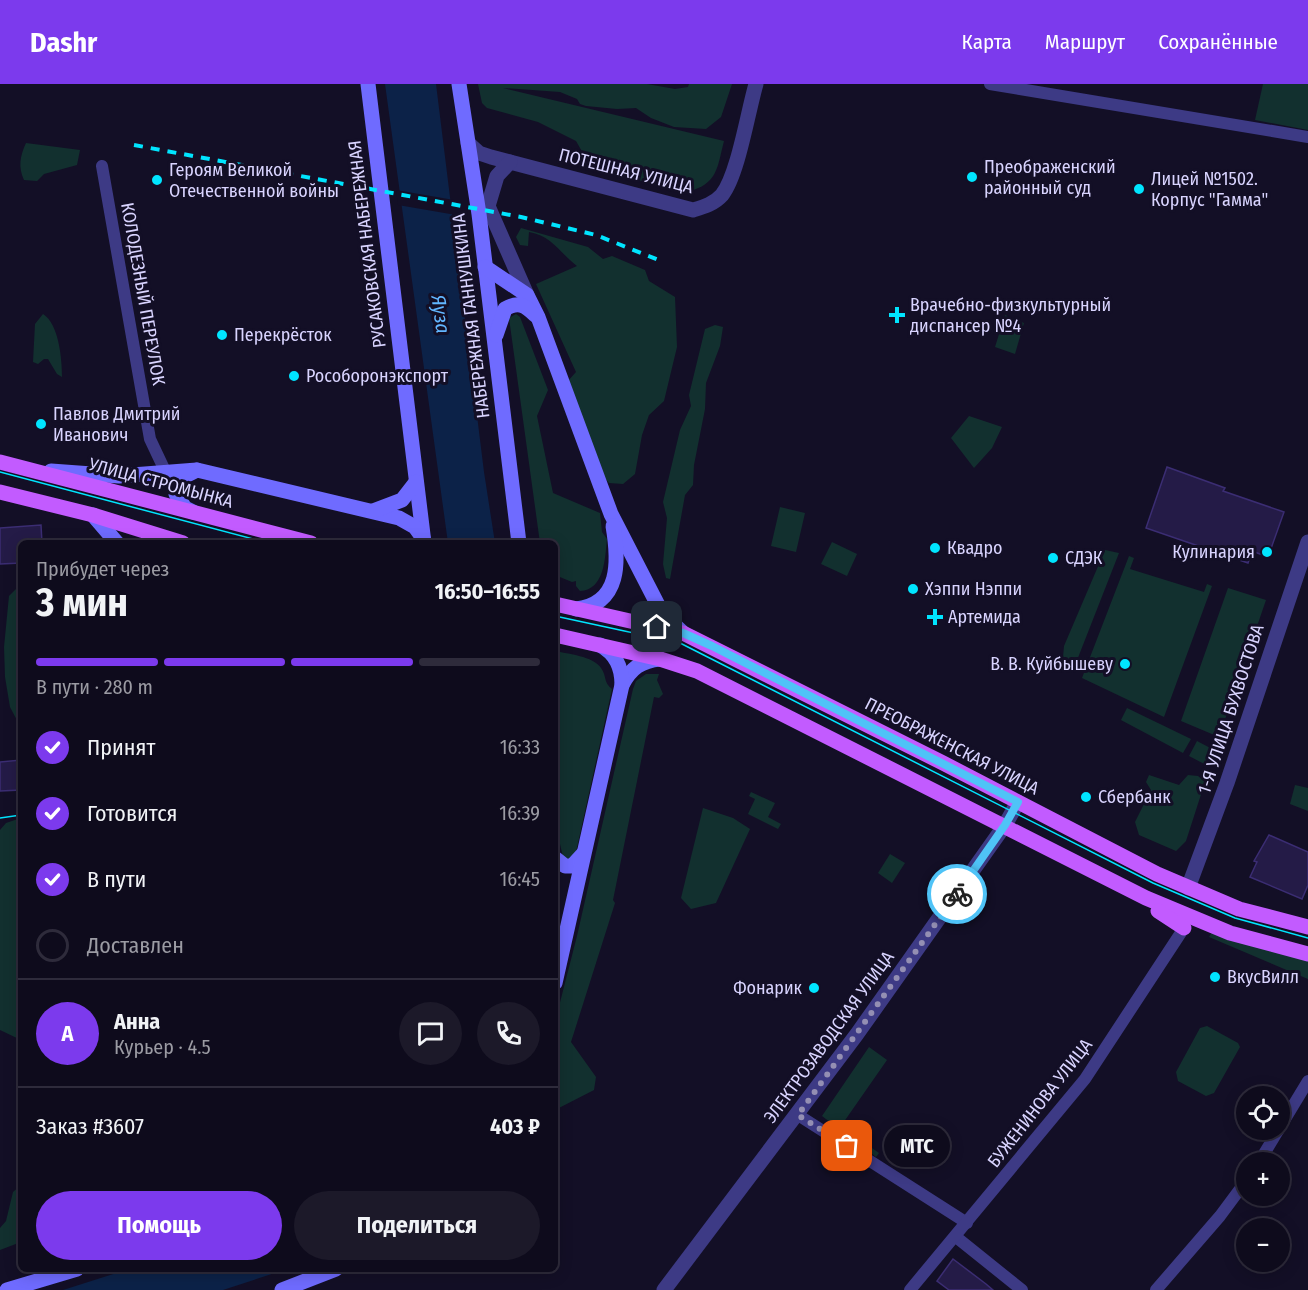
<!DOCTYPE html>
<html lang="ru">
<head>
<meta charset="utf-8">
<style>
  :root { --surface:#0e0b1c; --page:#1c1929; --text:#f1f3f6; --muted:#9b9ba3; --line:#2e2b3b; --accent:#7c3aed }
  body { margin:0; font-family:"Fira Sans Condensed",sans-serif; background:var(--page); color:var(--text); height:100vh; display:flex; flex-direction:column; font-size:22px; white-space:nowrap }
  * { box-sizing:border-box; margin:0 }
  p { font-size:20px; color:var(--muted) }
  .icon { flex:none; width:33px; height:33px; fill:none; stroke:currentColor; stroke-width:2; stroke-linecap:round; stroke-linejoin:round }
  .map { position:relative; flex:1; overflow:hidden }
  .drawer { position:absolute; left:18px; top:456px; width:540px; height:732px; display:flex; flex-direction:column; background:var(--surface); border-radius:9px; box-shadow:0 3px 15px #0003,0 0 0 2px var(--line) }
  .drawer>* { flex:none }
  .controls { position:absolute; left:1236px; top:1002px; display:grid; gap:12px }
  .controls a { display:grid; place-items:center; width:54px; height:54px; border-radius:50%; background:var(--surface); box-shadow:0 3px 15px #0003,0 0 0 2px var(--line); font-size:30px }
  .pin { position:absolute; display:grid; place-items:center; width:51px; height:51px; color:#fff; margin:-26px; border-radius:12px; box-shadow:0 3px 9px #0006 }
  .courier { position:absolute; display:grid; place-items:center; width:60px; height:60px; margin:-30px; border:4px solid #4fc3f7; border-radius:50%; background:#fff; color:#222; box-shadow:0 2px 8px #0007 }
  .bubble { position:absolute; height:42px; border-radius:21px; background:var(--surface); box-shadow:0 3px 15px #0003,0 0 0 2px var(--line); font-size:20px; font-weight:700; line-height:42px; text-align:center }
  .head em { font-style:normal; font-weight:700 }
  .head div { display:flex; flex-direction:column-reverse }
  .head { display:flex; align-items:center; justify-content:space-between; height:102px; padding:0 18px }
  h1 { font-size:39px; font-weight:700; line-height:45px }
  .bar { display:grid; grid-template-columns:repeat(4,1fr); gap:9px 6px; align-content:center; height:72px; padding:0 18px }
  .bar i { height:8px; border-radius:4px; background:var(--line) }
  .bar .on { background:var(--accent) }
  .bar p { grid-column:span 4 }
  .line { display:flex; align-items:center; gap:15px; padding:0 18px; border-top:2px solid var(--line) }
  .line div { flex:1 }
  .round { display:grid; place-items:center; flex:none; width:63px; height:63px; border-radius:32px; background:var(--page) }
  ol { padding:0 18px; list-style:none }
  li { display:flex; align-items:center; gap:18px; height:66px }
  li p { margin-inline-start:auto }
  li .icon { padding:6px; border-radius:50%; background:var(--accent); color:#fff; stroke-width:4 }
  li:last-child { color:var(--muted) }
  li i { width:33px; height:33px; border:3px solid var(--line); border-radius:50% }
  .action { display:flex; gap:12px; margin-top:auto; padding:12px 18px }
  .action a { flex:1; height:69px; border-radius:36px; background:var(--accent); color:#fff; font-size:24px; font-weight:700; line-height:69px; text-align:center }
  .action a+a { background:var(--page); color:var(--text) }
  header { display:flex; align-items:center; gap:36px; box-sizing:border-box; height:84px; padding:0 30px; background:var(--accent); color:#fff }
  header strong { font-size:28px }
  nav { display:flex; gap:33px; margin-inline-start:auto; font-size:21px }
  .map>svg:first-child { display:block }
  .green { fill:#12302f }
  .water { fill:#0c2248 }
  .pier { fill:#130f26 }
  .building { fill:#241b47; stroke:#3b2d73; stroke-width:1.5 }
  .lines { fill:none; stroke-linecap:round; stroke-linejoin:round }
  .minor { stroke:#3d3a85; stroke-width:12 }
  .tertiary { stroke:#3d3a85; stroke-width:15 }
  .secondary { stroke:#6f6bff; stroke-width:15 }
  .primary { stroke:#c25bff; stroke-width:15 }
  .tram { stroke:#00e5ff; stroke-width:1.5 }
  .rail { stroke:#00e5ff; stroke-width:4; stroke-dasharray:9 8; stroke-linecap:butt }
  .done { stroke:#948fb3; stroke-width:6; stroke-dasharray:0 10.8 }
  .route { stroke:#4fc3f7; stroke-width:8 }
  .poi-dot { fill:#00e5ff; stroke:#130f26; stroke-width:2 }
  .labels { text-anchor:middle; stroke-width:6; stroke-linejoin:round; paint-order:stroke }
  .poi-label { font-size:18px; fill:#d9d4ff; stroke:#130f26; text-anchor:start }
  .street-label { font-size:18px; fill:#d9d4ff; stroke:#130f26 }
  .water-label { font-size:20px; font-style:italic; fill:#62b6ff; stroke:#130f26 }
</style>
</head>
<body>
<header>
<strong>Dashr</strong>
<nav><a>Карта</a><a>Маршрут</a><a>Сохранённые</a></nav>
</header>
<div class="map">
<svg width="1308" height="1206" viewBox="0 0 1308 1206">
  <rect width="100%" height="100%" fill="#130f26"/>
  <g class="green">
    <path d="M478,0H647L675,5L688,3L689,0H732L721,33L706,45L674,43L651,34L636,24L617,25L586,22L580,20L577,15L560,8L503,4L724,57C717,84 718,100 687,108L592,85L576,57L538,38L487,24L482,19Z"/>
    <polygon points="1263,0 1308,0 1308,46 1255,36"/>
    <path d="M26,59L80,66L77,81L44,90L37,97L24,96C18,83 20,72 26,59Z"/>
    <path d="M521,144L588,163L603,175L612,172L645,186L649,197L675,213L677,263L664,317L649,331L642,351L635,390L623,400L609,399L600,388L568,297L576,288L536,200L577,182C559,168 552,152 529,148L528,162L520,161L516,153Z"/>
    <path d="M43,230C59,240 62,275 62,293L57,290L48,275H44L38,280L33,278L35,240Z"/>
    <path d="M516,230L520,233L548,306L537,332L553,409L600,429L602,448L607,455C605,473 605,506 580,507L576,502V497L572,498L555,491V459H540L509,234Z"/>
    <polygon points="1005,231 1024,239 1015,270 995,263"/>
    <polygon points="715,241 723,243 720,262 706,299 705,325 694,381 693,401 685,411 670,495 666,494 663,480 667,434 663,418 680,346 691,322 689,311 705,245"/>
    <polygon points="969,332 1002,343 992,364 974,384 951,354"/>
    <polygon points="780,423 805,429 796,468 771,462"/>
    <polygon points="832,458 857,470 847,492 821,480"/>
    <polygon points="1105,466 1119,469 1072,589 1062,585 1064,562"/>
    <polygon points="1129,472 1134,474 1130,485 1204,508 1207,500 1212,502 1164,633 1082,594"/>
    <polygon points="21,500 21,642 20,642 10,623 5,593 4,563 9,512"/>
    <polygon points="1228,504 1266,516 1219,653 1181,637"/>
    <path d="M555,567C568,570 593,572 601,584C607,592 603,598 612,605L576,768L572,776L563,773L560,760L555,663Z"/>
    <polygon points="646,590 659,590 657,596 663,610 659,614 654,613 613,816 615,819 571,958 596,993 594,1006 555,1026 555,938 577,852 633,605 636,597"/>
    <polygon points="1127,624 1191,655 1183,669 1121,636"/>
    <polygon points="1197,657 1216,667 1210,683 1189,672"/>
    <polygon points="1149,691 1179,701 1188,691 1198,692 1205,698 1186,757 1176,767 1139,751 1135,738 1151,706 1146,698"/>
    <polygon points="1295,701 1308,704 1308,727 1290,720"/>
    <polygon points="751,708 775,719 768,733 781,740 778,745 748,730 755,715 749,712"/>
    <polygon points="703,724 733,734 750,745 716,819 691,825 681,814"/>
    <polygon points="21,734 21,956 0,946 0,746 6,739"/>
    <polygon points="890,770 905,779 892,799 878,789"/>
    <polygon points="1212,848 1308,875 1308,895 1209,853"/>
    <polygon points="1207,942 1238,959 1240,963 1214,1009 1206,1012 1178,997 1176,988 1200,944"/>
    <polygon points="869,963 887,976 841,1042 879,1069 876,1073 822,1032"/>
    <polygon points="21,1101 21,1158 0,1166 0,1144 6,1137 13,1108"/>
  </g>
  <g class="water">
    <polygon points="385,0 436,0 484,388 495,459 448,459"/>
    <polygon points="129,1185 287,1185 223,1206 63,1206"/>
  </g>
  <polygon class="pier" points="396,106 454,116 456,131 398,121"/>
  <g class="building">
    <polygon points="1167,383 1225,404 1223,407 1284,428 1268,473 1252,467 1248,479 1146,444"/>
    <polygon points="41,441 42,459 21,459 21,479 0,480 0,444"/>
    <polygon points="21,676 21,706 0,707 0,678"/>
    <polygon points="1269,751 1308,768 1308,801 1302,815 1250,793 1257,778 1254,777"/>
    <polygon points="953,1175 986,1200 993,1206 949,1206 937,1197"/>
  </g>
  <g class="lines">
    <g class="minor">
      <polyline points="990,0 1308,53"/>
      <polyline points="102,82 150,355 176,410"/>
      <polyline points="798,1031 967,1139"/>
      <polyline points="1259,1078 1308,997"/>
      <polyline points="956,1153 1022,1206"/>
      <polyline points="910,1206 1085,995 1184,844"/>
      <polyline points="1156,1206 1220,1132 1246,1097"/>
    </g>
    <g class="tertiary">
      <path d="M468,59L479,69L491,73L693,126C703,123 714,120 722,111C738,91 748,27 756,0"/>
      <polyline points="510,78 497,92 488,122 527,211"/>
      <polyline points="1188,804 1227,699 1308,458"/>
      <polyline points="664,1206 857,950 1005,741 1018,718"/>
    </g>
    <g class="secondary">
      <polyline points="368,0 424,459"/>
      <polyline points="459,0 479,130 519,459"/>
      <polyline points="485,183 527,211 538,233 611,430 662,529 683,549"/>
      <path d="M496,251L505,225C518,217 525,221 535,231"/>
      <polyline points="51,387 119,392 197,386 399,434 415,443 423,454"/>
      <polyline points="373,427 402,416 416,398"/>
      <polyline points="193,428 185,424 176,410 183,393 197,386"/>
      <polyline points="93,431 117,459"/>
      <path d="M576,525C621,520 619,477 613,442"/>
      <path d="M622,601C631,584 641,577 660,575"/>
      <polyline points="555,774 565,782 572,782 583,770"/>
      <path d="M555,899L622,601C622,583 616,570 600,561"/>
      <polyline points="7,1206 77,1185"/>
      <polyline points="282,1206 336,1185"/>
    </g>
    <g class="primary">
      <polyline points="0,378 311,459"/>
      <polyline points="0,408 93,431 183,459"/>
      <polyline points="555,520 683,549 943,679 1157,790 1239,825 1308,843"/>
      <polyline points="555,551 660,575 697,587 1146,814 1230,849 1308,870"/>
      <polyline points="1158,827 1184,844"/>
    </g>
    <g class="tram">
      <polyline points="0,388 268,459"/>
      <polyline points="555,532 680,559 1153,799 1235,834 1308,854"/>
      <polyline points="0,734 21,731"/>
    </g>
    <polyline class="rail" points="134,61 521,133 596,151 661,177"/>
  </g>
  <g class="lines">
    <polyline class="done" points="847,1062 798,1031 957,810"/>
    <polyline class="route" points="657,543 683,549 712,562 1018,718 1005,741 957,810"/>
  </g>
  <g class="poi-dot">
    <circle cx="972" cy="93" r="6"/>
    <circle cx="157" cy="96" r="6"/>
    <circle cx="1139" cy="105" r="6"/>
    <path d="M894 222h6v6h6v6h-6v6h-6v-6h-6v-6h6z"/>
    <circle cx="222" cy="251" r="6"/>
    <circle cx="294" cy="292" r="6"/>
    <circle cx="41" cy="340" r="6"/>
    <circle cx="935" cy="464" r="6"/>
    <circle cx="1267" cy="468" r="6"/>
    <circle cx="1053" cy="474" r="6"/>
    <circle cx="913" cy="505" r="6"/>
    <path d="M932 524h6v6h6v6h-6v6h-6v-6h-6v-6h6z"/>
    <circle cx="1125" cy="580" r="6"/>
    <circle cx="1086" cy="713" r="6"/>
    <circle cx="1215" cy="893" r="6"/>
    <circle cx="814" cy="904" r="6"/>
  </g>
  <g class="labels">
    <g class="poi-label">
      <text x="984" y="89">Преображенский<tspan x="984" dy="21">районный суд</tspan></text>
      <text x="169" y="92">Героям Великой<tspan x="169" dy="21">Отечественной войны</tspan></text>
      <text x="1151" y="101">Лицей №1502.<tspan x="1151" dy="21">Корпус "Гамма"</tspan></text>
      <text x="910" y="227">Врачебно-физкультурный<tspan x="910" dy="21">диспансер №4</tspan></text>
      <text x="234" y="257">Перекрёсток</text>
      <text x="306" y="298">Рособоронэкспорт</text>
      <text x="53" y="336">Павлов Дмитрий<tspan x="53" dy="21">Иванович</tspan></text>
      <text x="947" y="470">Квадро</text>
      <text x="1255" y="474" text-anchor="end">Кулинария</text>
      <text x="1065" y="480">СДЭК</text>
      <text x="925" y="511">Хэппи Нэппи</text>
      <text x="948" y="539">Артемида</text>
      <text x="1113" y="586" text-anchor="end">В. В. Куйбышеву</text>
      <text x="1098" y="719">Сбербанк</text>
      <text x="1227" y="899">ВкусВилл</text>
      <text x="802" y="910" text-anchor="end">Фонарик</text>
    </g>
    <g class="street-label">
      <text transform="translate(626 87) rotate(14)" y="6">ПОТЕШНАЯ УЛИЦА</text>
      <text transform="translate(367 160) rotate(-97)" y="6">РУСАКОВСКАЯ НАБЕРЕЖНАЯ</text>
      <text transform="translate(143 210) rotate(80)" y="6">КОЛОДЕЗНЫЙ ПЕРЕУЛОК</text>
      <text transform="translate(471 232) rotate(-97)" y="6">НАБЕРЕЖНАЯ ГАННУШКИНА</text>
      <text transform="translate(161 399) rotate(15)" y="6">УЛИЦА СТРОМЫНКА</text>
      <text transform="translate(1231 625) rotate(-72)" y="6">1-Я УЛИЦА БУХВОСТОВА</text>
      <text transform="translate(952 662) rotate(27)" y="6">ПРЕОБРАЖЕНСКАЯ УЛИЦА</text>
      <text transform="translate(829 953) rotate(-54)" y="6">ЭЛЕКТРОЗАВОДСКАЯ УЛИЦА</text>
      <text transform="translate(1040 1019) rotate(-52)" y="6">БУЖЕНИНОВА УЛИЦА</text>
    </g>
    <g class="water-label">
      <text transform="translate(441 230) rotate(82)" y="7">Яуза</text>
    </g>
  </g>
</svg>
<div class="controls">
<a><svg class="icon" aria-label="locate" viewBox="0 0 24 24"><circle cx="12" cy="12" r="6"/><path d="M12 2v4M12 18v4M2 12h4M18 12h4"/></svg></a>
<a>+</a>
<a>−</a>
</div>
<div class="pin" style="left:847px;top:1062px;background:#ea580c"><svg class="icon" aria-label="bag" viewBox="0 0 24 24"><path d="M5 8h14l-1 12H6zM9 8a3 3 0 0 1 6 0"/></svg></div>
<div class="pin" style="left:657px;top:543px;background:#1f2937"><svg class="icon" aria-label="home" viewBox="0 0 24 24"><path d="M3 11l9-7 9 7M6 9v11h12V9"/></svg></div>
<div class="courier" style="left:957px;top:810px"><svg class="icon" aria-label="bike" viewBox="0 0 24 24"><circle cx="6" cy="16" r="4"/><circle cx="18" cy="16" r="4"/><path d="M6 16l4-8h5l3 8M10 8l3 8H6M13 5h3"/></svg></div>
<div class="bubble" style="left:884px;top:1041px;width:66px">МТС</div>
<section class="drawer">
<div class="head"><div><h1>3 мин</h1><p>Прибудет через</p></div><em>16:50–16:55</em></div>
<div class="bar"><i class="on"></i><i class="on"></i><i class="on"></i><i></i><p>В пути · 280 m</p></div>
<ol>
<li><svg class="icon" aria-label="check" viewBox="0 0 24 24"><path d="M5 12l5 5 9-10"/></svg>Принят<p>16:33</p></li>
<li><svg class="icon" aria-label="check" viewBox="0 0 24 24"><path d="M5 12l5 5 9-10"/></svg>Готовится<p>16:39</p></li>
<li><svg class="icon" aria-label="check" viewBox="0 0 24 24"><path d="M5 12l5 5 9-10"/></svg>В пути<p>16:45</p></li>
<li><i></i>Доставлен</li>
</ol>
<div class="line" style="height:108px"><b class="round" style="background:var(--accent);color:#fff">А</b><div><b>Анна</b><p>Курьер · 4.5</p></div><a class="round"><svg class="icon" aria-label="chat" viewBox="0 0 24 24"><path d="M4 5h16v11H9l-5 4z"/></svg></a><a class="round"><svg class="icon" aria-label="phone" viewBox="0 0 24 24"><path d="M5 4h4l2 5-3 2q2 4 5 5l2-3 5 2v4C11 20 4 13 5 4z"/></svg></a></div>
<div class="line" style="height:78px"><div>Заказ #3607</div><b>403 ₽</b></div>
<div class="action"><a>Помощь</a><a>Поделиться</a></div>
</section>
</div>
</body>
</html>
